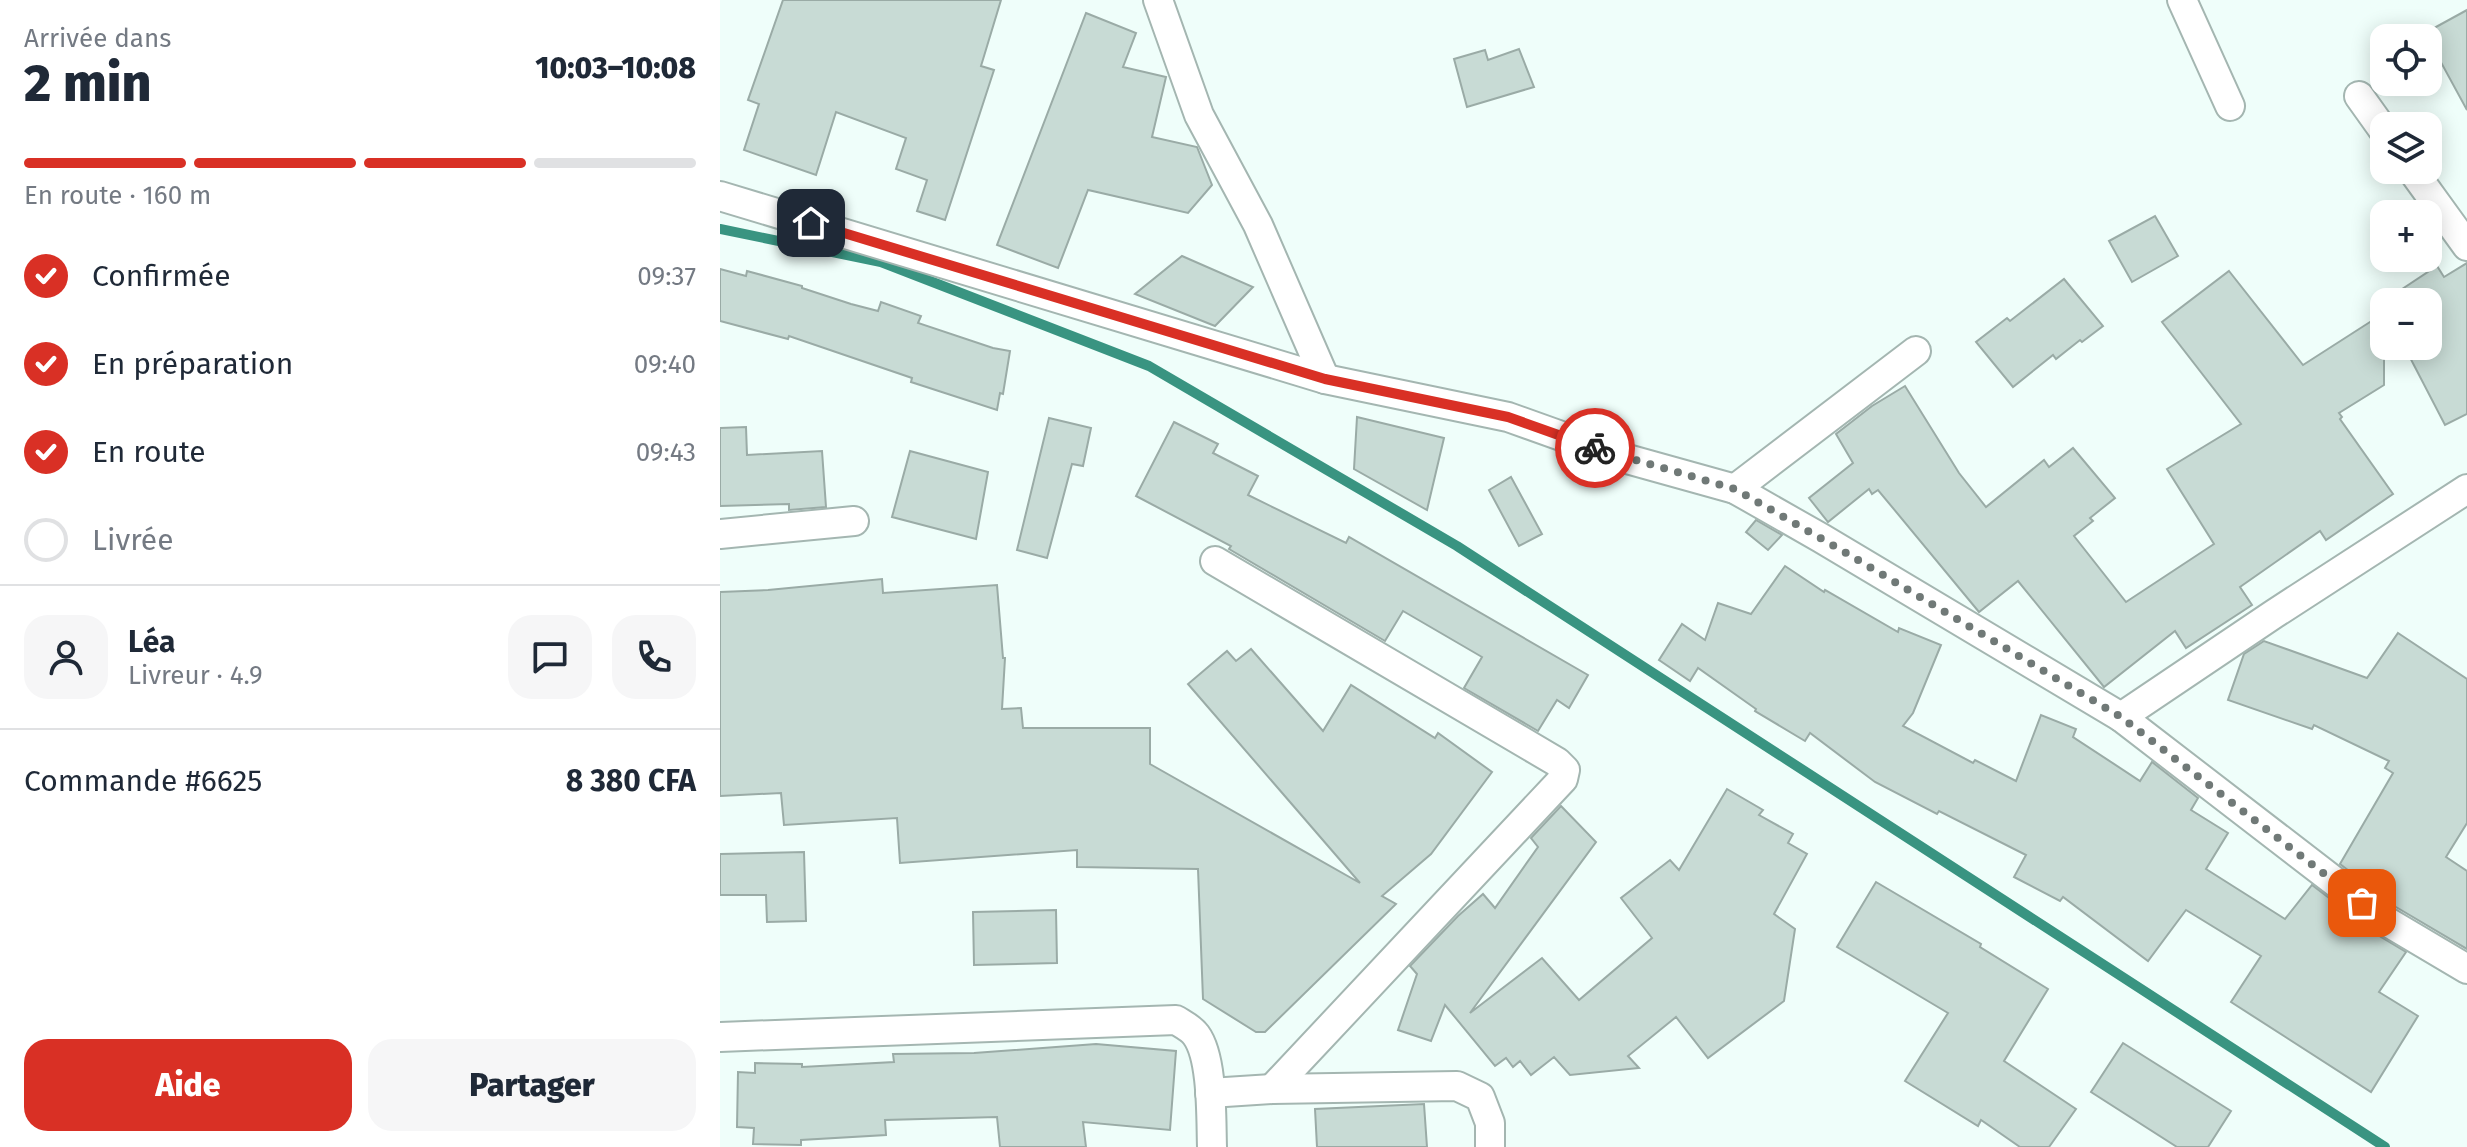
<!DOCTYPE html>
<html lang="fr">
<head>
<meta charset="utf-8">
<style>
  :root { --surface:#fff; --page:#f6f6f7; --text:#1f2937; --muted:#747a83; --line:#e0e1e3; --accent:#d93025 }
  body { margin:0; font-family:"Fira Sans",sans-serif; background:var(--page); color:var(--text); height:100vh; display:flex; flex-direction:column; font-size:30px; white-space:nowrap }
  * { box-sizing:border-box; margin:0 }
  p { font-size:26px; color:var(--muted) }
  .icon { flex:none; width:44px; height:44px; fill:none; stroke:currentColor; stroke-width:2; stroke-linecap:round; stroke-linejoin:round }
  .map { position:relative; flex:1; overflow:hidden }
  .sheet { display:flex; flex-direction:column; background:var(--surface); width:720px }
  .sheet>* { flex:none }
  .fabs { position:absolute; left:1650px; top:24px; display:grid; gap:16px }
  .fabs a { display:grid; place-items:center; width:72px; height:72px; border-radius:16px; background:var(--surface); box-shadow:0 4px 20px #0003; font-size:40px }
  .pin { position:absolute; display:grid; place-items:center; width:68px; height:68px; color:#fff; margin:-34px; border-radius:16px; box-shadow:0 4px 12px #0006 }
  .courier { position:absolute; display:grid; place-items:center; width:80px; height:80px; margin:-40px; border:6px solid #d93025; border-radius:50%; background:#fff; color:#222; box-shadow:0 2px 10px #0007 }
  .head em { font-style:normal; font-weight:800 }
  .head div { display:flex; flex-direction:column-reverse }
  .head { display:flex; align-items:center; justify-content:space-between; height:136px; padding:0 24px }
  h1 { font-size:52px; font-weight:800; line-height:60px }
  .bar { display:grid; grid-template-columns:repeat(4,1fr); gap:12px 8px; align-content:center; height:96px; padding:0 24px }
  .bar i { height:10px; border-radius:6px; background:var(--line) }
  .bar .selected { background:var(--accent) }
  .bar p { grid-column:span 4 }
  .line { display:flex; align-items:center; gap:20px; padding:0 24px; border-top:2px solid var(--line) }
  .line div { flex:1 }
  .round { display:grid; place-items:center; flex:none; width:84px; height:84px; border-radius:24px; background:var(--page) }
  ol { padding:0 24px; list-style:none }
  li { display:flex; align-items:center; gap:24px; height:88px }
  li p { margin-inline-start:auto }
  li .icon { padding:8px; border-radius:50%; background:var(--accent); color:#fff; stroke-width:4 }
  li:last-child { color:var(--muted) }
  li i { width:44px; height:44px; border:4px solid var(--line); border-radius:50% }
  .primary-button { display:flex; gap:16px; margin-top:auto; padding:16px 24px }
  .primary-button a { flex:1; height:92px; border-radius:24px; background:var(--accent); color:#fff; font-size:32px; font-weight:800; line-height:92px; text-align:center }
  .primary-button a+a { background:var(--page); color:var(--text) }
  main { display:flex; flex:1; min-height:0 }
  .map>svg:first-child { display:block }
  .lines { fill:none; stroke-linecap:round; stroke-linejoin:round }
  .stream { stroke:#399481; stroke-width:10 }
  .building { fill:#c8dbd5; stroke:#9aaba6; stroke-width:2 }
  .street-casing { stroke:#a4b6b1; stroke-width:32 }
  .street { stroke:#fff; stroke-width:28 }
  .done { stroke:#707977; stroke-width:8; stroke-dasharray:0 14.4 }
  .route { stroke:#d93025; stroke-width:10 }
</style>
</head>
<body>
<main>
<section class="sheet">
<div class="head"><div><h1>2 min</h1><p>Arrivée dans</p></div><em>10:03–10:08</em></div>
<div class="bar"><i class="selected"></i><i class="selected"></i><i class="selected"></i><i></i><p>En route · 160 m</p></div>
<ol>
<li><svg class="icon" aria-label="check" viewBox="0 0 24 24"><path d="M5 12l5 5 9-10"/></svg>Confirmée<p>09:37</p></li>
<li><svg class="icon" aria-label="check" viewBox="0 0 24 24"><path d="M5 12l5 5 9-10"/></svg>En préparation<p>09:40</p></li>
<li><svg class="icon" aria-label="check" viewBox="0 0 24 24"><path d="M5 12l5 5 9-10"/></svg>En route<p>09:43</p></li>
<li><i></i>Livrée</li>
</ol>
<div class="line" style="height:144px"><a class="round"><svg class="icon" aria-label="person" viewBox="0 0 24 24"><circle cx="12" cy="8" r="4"/><path d="M4 21q1-7 8-7t8 7"/></svg></a><div><b>Léa</b><p>Livreur · 4.9</p></div><a class="round"><svg class="icon" aria-label="chat" viewBox="0 0 24 24"><path d="M4 5h16v11H9l-5 4z"/></svg></a><a class="round"><svg class="icon" aria-label="phone" viewBox="0 0 24 24"><path d="M5 4h4l2 5-3 2q2 4 5 5l2-3 5 2v4C11 20 4 13 5 4z"/></svg></a></div>
<div class="line" style="height:104px"><div>Commande #6625</div><b>8 380 CFA</b></div>
<div class="primary-button"><a>Aide</a><a>Partager</a></div>
</section>
<div class="map">
<svg width="1747" height="1147" viewBox="0 0 1747 1147">
  <rect width="100%" height="100%" fill="#effefa"/>
  <g class="lines">
    <polyline class="stream" points="0,229 161,262 429,366 737,546 1665,1147"/>
  </g>
  <g class="building">
    <polygon points="63,0 281,0 261,66 274,70 225,220 197,211 207,180 176,169 186,138 116,112 96,175 24,150 39,104 28,100"/>
    <polygon points="1747,10 1747,110 1705,33"/>
    <polygon points="366,13 416,33 403,67 446,77 432,137 477,147 492,185 468,213 368,190 338,268 277,245"/>
    <polygon points="799,49 814,87 747,107 734,59 765,50 768,60"/>
    <polygon points="1435,216 1458,256 1412,282 1389,241"/>
    <polygon points="462,256 533,287 495,326 415,294"/>
    <polygon points="1747,263 1747,414 1725,425 1684,346 1708,346 1708,302 1664,302 1664,309 1661,303 1717,266 1724,277"/>
    <polygon points="0,269 26,276 27,271 82,286 82,288 131,304 158,311 161,302 201,316 198,323 273,348 290,351 283,394 280,393 277,410 191,382 192,378 69,336 68,339 0,321"/>
    <polygon points="1509,271 1583,365 1664,313 1664,385 1619,413 1622,417 1620,419 1673,494 1606,540 1600,531 1520,587 1532,605 1466,648 1455,631 1384,687 1298,581 1259,612 1158,490 1152,494 1149,489 1108,522 1089,498 1133,463 1116,434 1152,406 1185,386 1239,473 1266,507 1324,460 1329,467 1353,448 1395,498 1370,518 1373,521 1354,536 1406,602 1494,544 1447,469 1521,424 1442,322"/>
    <polygon points="1344,279 1383,326 1362,342 1360,340 1336,359 1333,355 1293,387 1256,342 1287,318 1290,321"/>
    <polygon points="637,417 724,438 707,510 634,469"/>
    <polygon points="329,418 371,428 363,466 352,464 327,558 297,550"/>
    <polygon points="454,422 498,444 493,453 538,476 528,495 626,543 629,537 868,675 849,708 837,700 818,731 744,688 762,657 683,611 665,641 509,549 511,546 416,496"/>
    <polygon points="26,427 27,455 102,451 106,507 69,510 69,504 0,506 0,428"/>
    <polygon points="190,451 268,472 256,539 172,517"/>
    <polygon points="791,477 822,534 799,546 769,490"/>
    <polygon points="1036,520 1062,535 1048,550 1026,532"/>
    <polygon points="1065,566 1104,592 1105,590 1178,632 1179,628 1221,645 1193,713 1183,726 1253,763 1255,760 1296,781 1321,715 1356,729 1353,737 1420,781 1432,762 1478,798 1471,810 1508,833 1486,869 1565,919 1592,885 1656,934 1686,952 1659,992 1698,1016 1651,1092 1511,1002 1541,956 1466,910 1428,961 1343,897 1340,901 1294,877 1306,855 1219,811 1217,814 1155,782 1090,733 1085,741 1035,711 1036,709 978,668 970,681 939,660 962,624 985,640 998,603 1031,614"/>
    <polygon points="162,579 163,593 277,585 283,658 285,658 282,709 301,708 303,728 430,728 430,764 640,883 468,684 507,651 516,661 531,649 603,731 631,685 715,738 718,733 772,772 711,854 662,896 676,904 545,1032 536,1032 483,999 478,869 357,867 357,850 180,863 177,818 64,825 61,793 0,796 0,592 48,590"/>
    <polygon points="1678,633 1747,679 1747,823 1726,857 1747,871 1747,949 1676,907 1620,864 1673,773 1665,768 1669,761 1594,725 1592,729 1508,700 1524,654 1544,641 1647,678"/>
    <polygon points="1007,789 1043,810 1039,815 1073,834 1068,843 1087,854 1054,914 1075,929 1064,1001 988,1058 956,1017 908,1056 919,1068 850,1075 834,1057 811,1075 800,1061 793,1067 786,1058 775,1066 725,1005 711,1041 678,1030 697,974 690,966 738,916 763,894 775,908 818,847 811,838 841,806 876,842 750,1013 822,958 859,1000 932,938 901,898 950,860 959,870"/>
    <polygon points="84,852 86,921 47,922 46,895 0,895 0,854"/>
    <polygon points="1156,882 1261,944 1260,947 1328,989 1284,1061 1356,1109 1329,1147 1300,1147 1261,1120 1258,1126 1185,1081 1228,1013 1117,947"/>
    <polygon points="336,910 337,963 254,965 253,912"/>
    <polygon points="1403,1043 1511,1111 1488,1147 1457,1147 1371,1092"/>
    <polygon points="376,1044 456,1051 450,1130 363,1122 366,1147 280,1147 277,1117 165,1120 166,1135 81,1140 81,1145 33,1144 34,1128 17,1127 18,1072 35,1073 35,1063 82,1064 82,1067 174,1062 173,1054 254,1053"/>
    <polygon points="704,1104 707,1147 597,1147 595,1109"/>
  </g>
  <g class="lines">
    <g class="street-casing">
      <g id="street">
        <polyline points="438,0 479,115 538,225 605,379"/>
        <polyline points="1462,0 1510,106"/>
        <polyline points="1639,96 1664,131"/>
        <polyline points="1692,170 1747,246"/>
        <polyline points="0,196 605,379 788,417 900,457 1015,489 1101,538 1401,717 1666,921 1747,969"/>
        <polyline points="1015,489 1196,351"/>
        <polyline points="0,534 134,521"/>
        <polyline points="495,561 837,762 845,770 843,779 552,1089"/>
        <polyline points="1401,717 1554,614 1747,489"/>
        <path d="M0,1037L456,1020C462,1024 471,1028 476,1035C493,1058 491,1118 492,1147"/>
        <polyline points="490,1093 552,1089 737,1086 760,1097 770,1123 770,1147"/>
      </g>
    </g>
    <use href="#street" class="street"/>
  </g>
  <g class="lines">
    <polyline class="done" points="875,448 1015,489 1128,554 1401,717 1642,903"/>
    <polyline class="route" points="91,223 605,379 788,417 875,448"/>
  </g>
</svg>
<div class="fabs">
<a><svg class="icon" aria-label="locate" viewBox="0 0 24 24"><circle cx="12" cy="12" r="6"/><path d="M12 2v4M12 18v4M2 12h4M18 12h4"/></svg></a>
<a><svg class="icon" aria-label="layers" viewBox="0 0 24 24"><path d="M12 4l9 5-9 5-9-5zM3 14l9 5 9-5"/></svg></a>
<a>+</a>
<a>−</a>
</div>
<div class="pin" style="left:1642px;top:903px;background:#ea580c"><svg class="icon" aria-label="bag" viewBox="0 0 24 24"><path d="M5 8h14l-1 12H6zM9 8a3 3 0 0 1 6 0"/></svg></div>
<div class="pin" style="left:91px;top:223px;background:#1f2937"><svg class="icon" aria-label="home" viewBox="0 0 24 24"><path d="M3 11l9-7 9 7M6 9v11h12V9"/></svg></div>
<div class="courier" style="left:875px;top:448px"><svg class="icon" aria-label="bike" viewBox="0 0 24 24"><circle cx="6" cy="16" r="4"/><circle cx="18" cy="16" r="4"/><path d="M6 16l4-8h5l3 8M10 8l3 8H6M13 5h3"/></svg></div>
</div>
</main>
</body>
</html>
